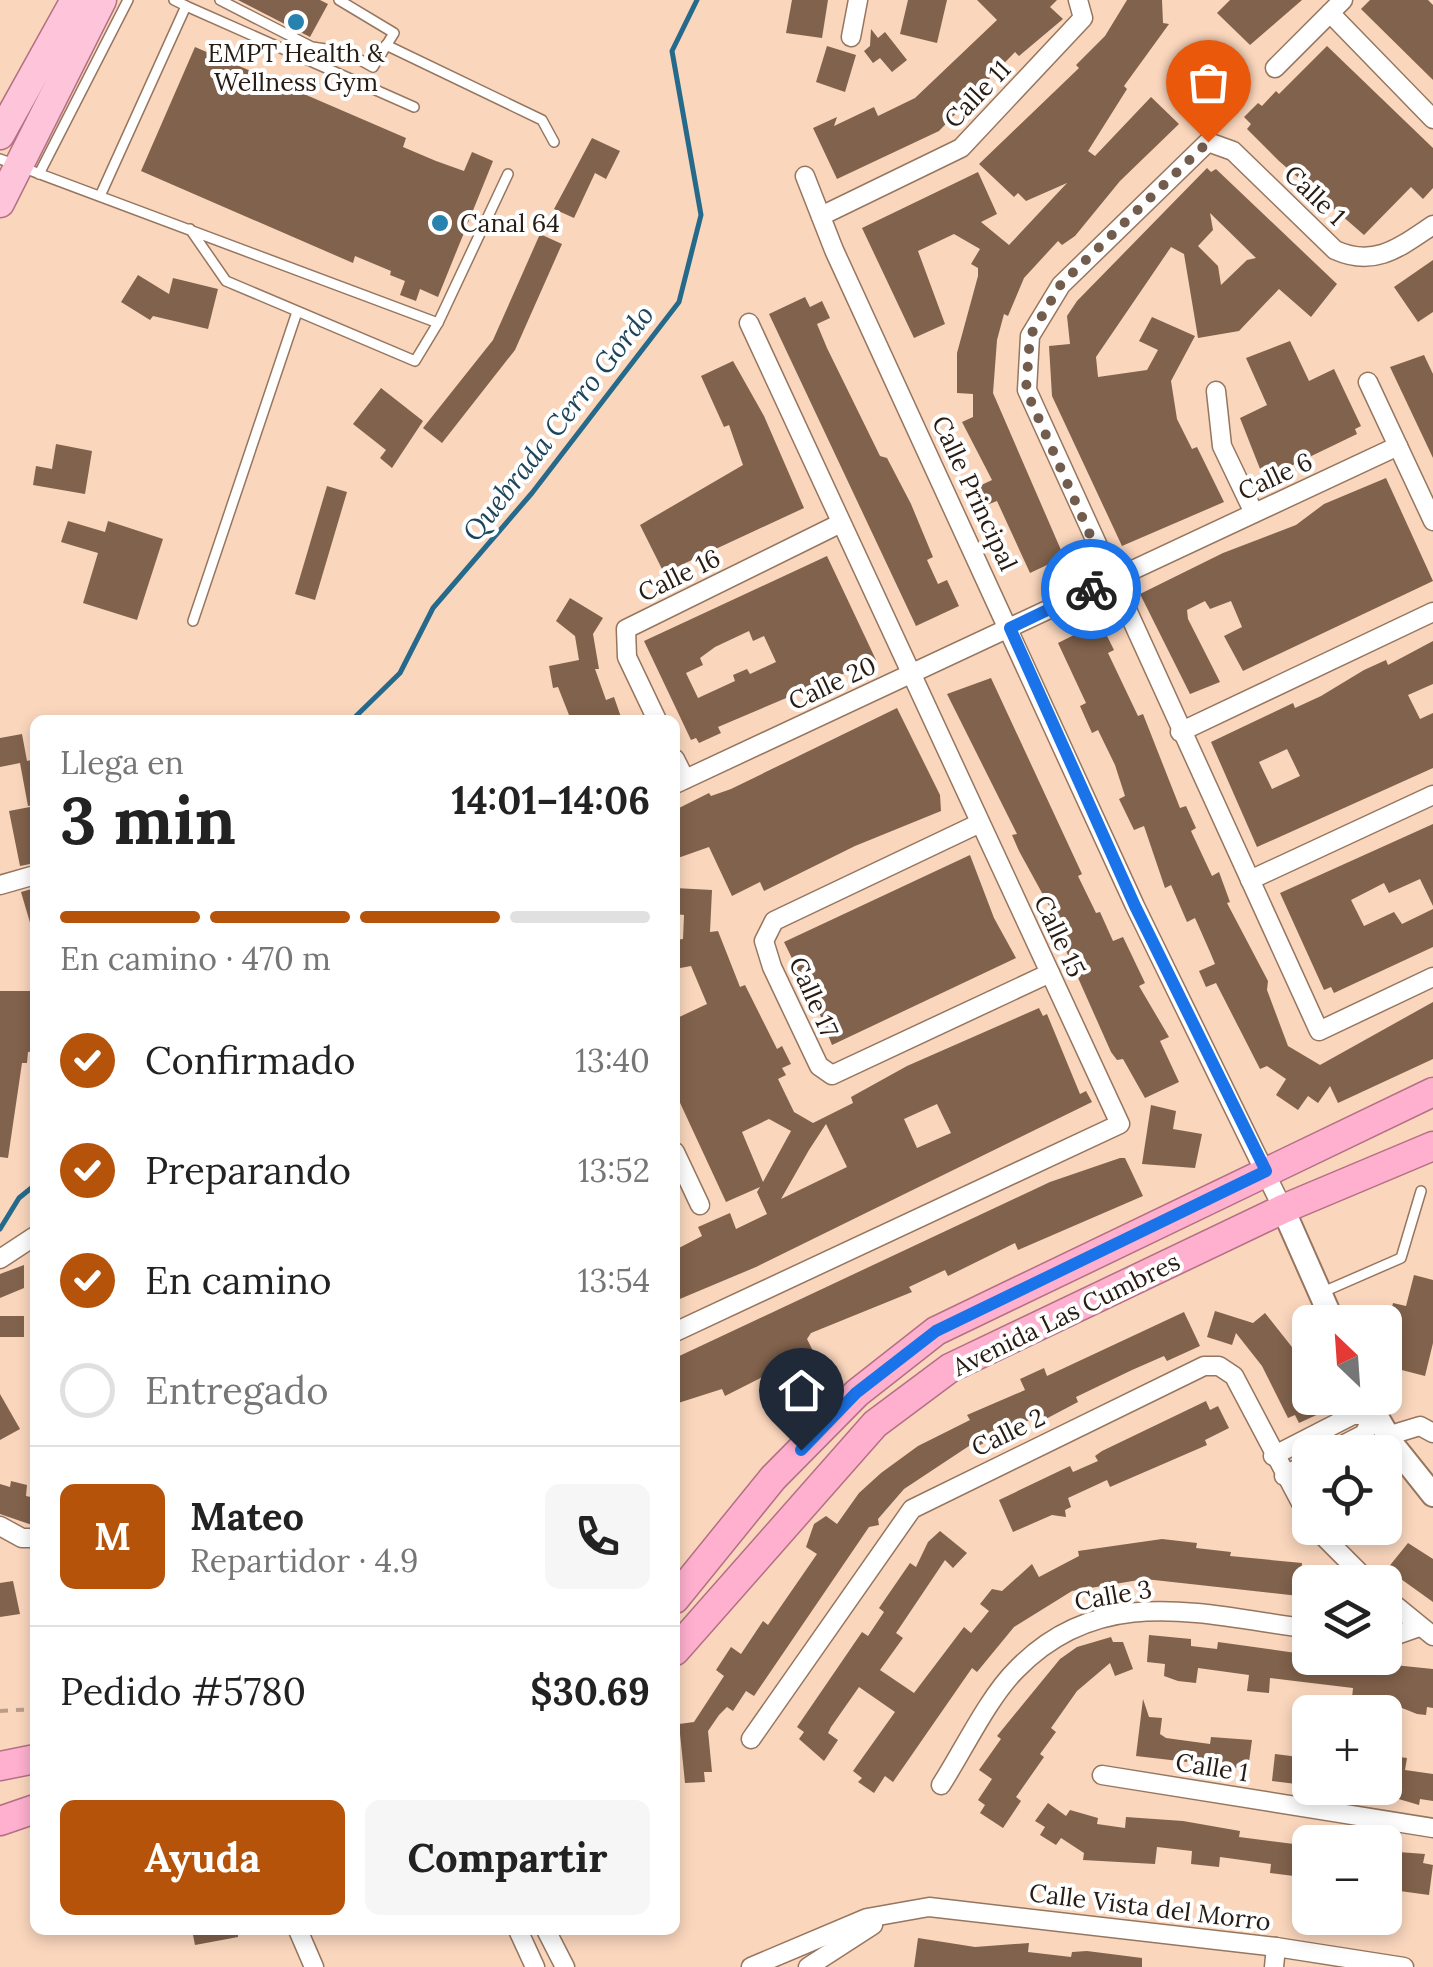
<!DOCTYPE html>
<html lang="es">
<head>
<meta charset="utf-8">
<style>
  :root { --surface:#fff; --page:#f6f6f6; --text:#222; --muted:#767676; --line:#e0e0e0; --accent:#b45309 }
  body { margin:0; font-family:Lora,serif; background:var(--page); color:var(--text); height:100vh; display:flex; flex-direction:column; font-size:38px; white-space:nowrap }
  * { box-sizing:border-box; margin:0 }
  p { font-size:32px; color:var(--muted) }
  .icon { flex:none; width:55px; height:55px; fill:none; stroke:currentColor; stroke-width:2; stroke-linecap:round; stroke-linejoin:round }
  .map { position:relative; flex:1; overflow:hidden }
  .panel { position:absolute; left:30px; top:715px; width:650px; height:1220px; display:flex; flex-direction:column; background:var(--surface); border-radius:15px; box-shadow:0 5px 15px #0003 }
  .panel>* { flex:none }
  .needle { width:65px; rotate:335deg }
  .buttons { position:absolute; left:1292px; top:1305px; display:grid; gap:20px }
  .buttons a { display:grid; place-items:center; width:110px; height:110px; border-radius:15px; background:var(--surface); box-shadow:0 5px 15px #0003; font-size:50px }
  .pin { position:absolute; display:grid; place-items:center; width:85px; height:85px; color:#fff; margin:-102px -42px; border-radius:50% 50% 50% 0; rotate:-45deg; box-shadow:0 0 10px #0007 }
  .pin .icon { rotate:45deg }
  .courier { position:absolute; display:grid; place-items:center; width:100px; height:100px; margin:-50px; border:8px solid #1a73e8; border-radius:50%; background:#fff; color:#222; box-shadow:0 2px 12px #0007 }
  .head em { font-style:normal; font-weight:700 }
  .head div { display:flex; flex-direction:column-reverse }
  .head { display:flex; align-items:center; justify-content:space-between; height:170px; padding:0 30px }
  h1 { font-size:65px; font-weight:700; line-height:75px }
  .bar { display:grid; grid-template-columns:repeat(4,1fr); gap:15px 10px; align-content:center; height:120px; padding:0 30px }
  .bar i { height:12px; border-radius:8px; background:var(--line) }
  .bar .current { background:var(--accent) }
  .bar p { grid-column:span 4 }
  .line { display:flex; align-items:center; gap:25px; padding:0 30px; border-top:2px solid var(--line) }
  .line div { flex:1 }
  .round { display:grid; place-items:center; flex:none; width:105px; height:105px; border-radius:15px; background:var(--page) }
  ol { padding:0 30px; list-style:none }
  li { display:flex; align-items:center; gap:30px; height:110px }
  li p { margin-inline-start:auto }
  li .icon { padding:10px; border-radius:50%; background:var(--accent); color:#fff; stroke-width:4 }
  li:last-child { color:var(--muted) }
  li i { width:55px; height:55px; border:5px solid var(--line); border-radius:50% }
  .action { display:flex; gap:20px; margin-top:auto; padding:20px 30px }
  .action a { flex:1; height:115px; border-radius:15px; background:var(--accent); color:#fff; font-size:40px; font-weight:700; line-height:115px; text-align:center }
  .action a+a { background:var(--page); color:var(--text) }
  .map>svg:first-child { display:block }
  .lines { fill:none; stroke-linecap:round; stroke-linejoin:round }
  .stream { stroke:#266a8b; stroke-width:5 }
  .building { fill:#81624c; fill-rule:evenodd }
  .service-casing { stroke:#96765f; stroke-width:12 }
  .minor-casing { stroke:#96765f; stroke-width:21 }
  .tertiary-casing { stroke:#96765f; stroke-width:26 }
  .primary-casing { stroke:#b37084; stroke-width:31 }
  .trunk-casing { stroke:#b37084; stroke-width:31 }
  .path { stroke:#ba9d89; stroke-width:4; stroke-dasharray:8 8; stroke-linecap:butt }
  .service { stroke:#fff; stroke-width:9 }
  .minor { stroke:#fff; stroke-width:18 }
  .tertiary { stroke:#fff; stroke-width:22 }
  .primary { stroke:#fec4da; stroke-width:28 }
  .trunk { stroke:#feb0ce; stroke-width:28 }
  .done { stroke:#725c4e; stroke-width:10; stroke-dasharray:0 18 }
  .route { stroke:#1a73e8; stroke-width:12 }
  .poi-dot { fill:#2882b0; stroke:#fff; stroke-width:4 }
  .labels { text-anchor:middle; stroke-width:8; stroke-linejoin:round; paint-order:stroke }
  .poi-label { font-size:25px; fill:#281b12; stroke:#fff }
  .street-label { font-size:25px; fill:#281b12; stroke:#fff }
  .water-label { font-size:28px; font-style:italic; fill:#1c445a; stroke:#fff }
</style>
</head>
<body>
<div class="map">
<svg width="1433" height="1967" viewBox="0 0 1433 1967">
  <rect width="100%" height="100%" fill="#fad6bd"/>
  <g class="lines">
    <g class="stream">
      <polyline points="352,720 400,673 433,608 532,493 679,302 701,215 672,51 697,0"/>
      <polyline points="0,1229 19,1198 35,1185"/>
    </g>
  </g>
  <g class="building">
    <polygon points="238,0 320,0 328,4 310,37"/>
    <polygon points="792,0 828,0 822,38 786,33"/>
    <polygon points="908,0 947,0 937,43 900,34"/>
    <polygon points="977,0 1057,0 1050,7 1063,19 1019,56 1015,52 939,131 837,179 813,128 837,117 834,126 874,107 878,116 915,98 997,20"/>
    <polygon points="1127,0 1162,0 1163,23 1169,24 1124,86 1127,89 1088,151 1095,156 1151,97 1179,124 1120,181 1075,236 1062,245 1058,241 1024,278 1008,316 1004,314 997,340 993,393 1064,557 1030,573 997,501 984,506 975,488 992,480 962,422 973,417 973,394 957,393 957,353 978,276 978,268 971,264 980,249 954,234 918,251 945,324 914,338 862,228 978,172 997,214 981,222 1009,245 1067,183 1026,201 1018,193 1014,197 979,164 1079,68 1076,65 1105,36"/>
    <polygon points="1230,0 1302,0 1250,45 1217,13"/>
    <polygon points="1370,0 1428,0 1433,5 1433,80 1361,9"/>
    <polygon points="871,29 878,38 885,32 907,60 892,72 880,58 873,63 864,51 870,46"/>
    <polygon points="827,46 856,55 845,92 816,82"/>
    <polygon points="1327,46 1433,148 1433,188 1423,199 1411,187 1364,235 1279,161 1247,129 1251,124 1244,117 1258,103 1262,106 1276,91 1279,94"/>
    <polygon points="195,47 406,138 403,147 436,161 464,171 472,152 493,161 438,297 420,289 416,301 400,295 405,281 390,275 391,271 355,256 353,263 141,171"/>
    <polygon points="1235,57 1239,104 1174,107 1171,65"/>
    <polygon points="592,138 620,151 606,179 595,173 574,218 554,209"/>
    <path d="M1207,168L1211,172L1216,169L1337,284L1311,317L1279,289L1239,331L1198,338L1184,254L1171,247L1096,357L1098,377L1147,370L1158,350L1139,341L1152,317L1195,336L1171,381L1177,419L1192,449L1197,447L1224,502L1122,546L1052,396L1049,346L1070,344L1067,316L1077,301ZM1210,213L1256,258L1247,260L1221,285L1218,266L1198,246L1213,230Z"/>
    <polygon points="540,234 562,244 515,350 442,443 423,428 493,340"/>
    <polygon points="1433,260 1433,312 1418,322 1394,287"/>
    <polygon points="138,275 169,294 173,278 218,289 208,329 153,316 150,320 121,302"/>
    <polygon points="805,297 810,307 822,301 830,318 817,324 827,348 880,456 887,458 911,504 933,557 927,560 938,584 947,580 959,606 916,626 769,314"/>
    <polygon points="1290,341 1309,381 1334,369 1361,426 1355,429 1357,434 1264,479 1240,418 1267,405 1246,358"/>
    <polygon points="1424,355 1433,374 1433,458 1390,367"/>
    <polygon points="733,361 764,416 804,508 664,573 640,525 743,465 729,425 724,427 701,376"/>
    <polygon points="381,388 423,421 392,468 380,458 386,450 353,424"/>
    <polygon points="56,444 92,451 85,494 33,485 36,466 52,469"/>
    <polygon points="1386,478 1433,581 1243,671 1224,636 1242,627 1231,601 1210,609 1205,601 1187,610 1188,619 1220,682 1190,694 1140,594 1223,553 1296,525 1324,504"/>
    <polygon points="327,486 347,492 315,600 295,594"/>
    <polygon points="68,521 105,532 108,521 163,539 137,620 83,603 98,553 61,542"/>
    <path d="M827,556L876,660L718,727L721,733L699,743L696,738L691,740L644,641ZM749,631L753,641L764,636L776,662L750,674L747,669L733,675L735,681L698,698L686,673L703,665L700,658L715,647Z"/>
    <polygon points="570,598 603,618 593,634 599,669 595,669 606,700 614,697 622,720 571,720 558,687 553,688 549,666 579,660 575,636 556,621"/>
    <polygon points="1100,622 1114,650 1108,653 1138,716 1143,714 1180,808 1186,806 1196,828 1191,831 1212,876 1219,872 1230,902 1227,903 1268,981 1267,990 1288,1046 1320,1065 1433,1002 1433,1059 1338,1103 1330,1086 1318,1103 1308,1096 1298,1110 1276,1095 1286,1079 1267,1066 1260,1069 1216,983 1206,987 1199,971 1215,964 1210,952 1195,918 1187,922 1171,885 1165,888 1144,826 1134,830 1119,799 1125,796 1115,765 1098,730 1092,733 1080,706 1086,703 1058,643"/>
    <path d="M1433,641V684L1408,695L1420,719L1433,713V768L1257,847L1211,742L1293,703L1295,708L1321,696L1364,670L1386,660L1388,665ZM1287,749L1300,776L1272,789L1259,762Z"/>
    <polygon points="991,678 1082,874 1078,876 1096,913 1100,912 1113,941 1123,937 1145,983 1139,986 1169,1037 1160,1041 1179,1082 1145,1098 1123,1059 1117,1060 1111,1052 1059,935 1064,933 1019,851 1012,835 1017,834 947,694"/>
    <polygon points="897,708 940,795 941,811 855,846 764,891 760,882 732,896 709,847 675,859 675,810 709,793 711,796 731,789"/>
    <polygon points="22,734 27,761 35,759 35,805 28,806 20,763 0,767 0,738"/>
    <polygon points="35,806 35,863 20,866 9,811"/>
    <polygon points="1433,824 1433,906 1420,879 1389,893 1384,883 1351,900 1364,926 1394,912 1402,924 1433,909 1433,947 1334,993 1331,987 1324,990 1280,893"/>
    <polygon points="970,855 994,918 1016,958 832,1045 807,982 804,983 784,942"/>
    <polygon points="35,888 35,925 31,926 21,892"/>
    <path d="M675,888L712,890L710,932L718,931L740,987L745,985L777,1049L782,1046L791,1064L782,1068L786,1075L778,1079L794,1112L813,1123L853,1103L851,1097L907,1066L1039,1008L1043,1016L1047,1014L1080,1094L1086,1091L1092,1102L756,1267L675,1301V1250L702,1236L698,1227L730,1213L736,1229L767,1214L757,1192L760,1187L726,1202L675,1092V1019L707,1004L691,966L675,969V940L683,939L684,915L675,914ZM937,1104L951,1133L917,1148L904,1119ZM769,1119L791,1131L763,1182L742,1132ZM826,1124L847,1167L781,1199L809,1150Z"/>
    <polygon points="0,991 35,991 35,1051 28,1052 27,1063 22,1063 8,1158 0,1157"/>
    <polygon points="1151,1105 1176,1111 1173,1129 1202,1134 1195,1168 1142,1164"/>
    <polygon points="1120,1158 1125,1158 1143,1196 1018,1250 1015,1243 948,1276 945,1270 909,1287 912,1292 811,1333 807,1339 815,1355 792,1367 790,1363 725,1396 722,1389 675,1404 675,1358 1050,1182"/>
    <polygon points="24,1265 24,1288 0,1298 0,1274"/>
    <polygon points="1414,1275 1433,1280 1433,1343 1425,1376 1390,1367 1399,1331 1387,1328 1393,1303 1406,1306"/>
    <polygon points="1215,1311 1253,1323 1265,1313 1303,1361 1310,1398 1317,1398 1323,1412 1299,1423 1295,1415 1288,1418 1262,1366 1236,1333 1232,1345 1207,1337"/>
    <polygon points="1184,1312 1200,1346 1167,1361 1164,1356 1132,1370 1076,1397 1078,1402 1040,1422 1037,1416 974,1448 972,1444 904,1489 878,1519 879,1525 869,1527 754,1696 746,1691 733,1711 727,1707 719,1715 708,1731 712,1772 704,1772 705,1782 685,1783 679,1724 694,1722 724,1676 716,1670 731,1647 741,1654 763,1621 768,1625 817,1554 806,1547 814,1524 826,1516 837,1524 859,1493 881,1473 918,1446 970,1420 967,1415 1025,1390 1020,1379 1044,1368 1047,1376"/>
    <rect x="0" y="1316" width="24" height="21"/>
    <polygon points="0,1394 20,1429 0,1440"/>
    <polygon points="1206,1401 1210,1410 1218,1406 1229,1428 1205,1440 1207,1445 1110,1487 1107,1480 1068,1498 1071,1507 1065,1510 1066,1517 1052,1515 1013,1532 999,1500 1070,1466 1073,1472 1098,1461 1095,1456 1102,1451"/>
    <polygon points="11,1481 27,1485 26,1496 35,1498 35,1526 0,1514 0,1484 10,1487"/>
    <polygon points="1359,1528 1396,1528 1376,1545"/>
    <polygon points="940,1531 967,1553 953,1568 945,1560 896,1633 903,1638 880,1670 914,1693 964,1627 971,1633 989,1611 980,1604 992,1589 1002,1591 1032,1564 1039,1577 1079,1556 1078,1551 1162,1539 1197,1543 1196,1548 1231,1552 1230,1556 1302,1563 1299,1596 1145,1579 1072,1591 1014,1627 977,1672 972,1668 893,1782 885,1776 874,1793 858,1782 862,1778 853,1771 895,1712 859,1687 831,1727 828,1733 838,1740 824,1761 799,1739 804,1732 797,1727 862,1632 868,1636 884,1612 879,1608 910,1563 916,1567 928,1542"/>
    <polygon points="1408,1543 1433,1559 1433,1602 1387,1569"/>
    <polygon points="13,1581 20,1614 0,1617 0,1583"/>
    <polygon points="1149,1635 1191,1639 1191,1646 1217,1649 1218,1642 1296,1653 1295,1660 1321,1663 1326,1658 1433,1669 1433,1708 1427,1707 1426,1715 1417,1714 1387,1702 1352,1698 1353,1688 1270,1678 1269,1693 1247,1691 1249,1675 1198,1668 1196,1683 1178,1681 1164,1676 1165,1664 1147,1662"/>
    <polygon points="1111,1637 1113,1642 1123,1642 1133,1669 1115,1676 1110,1663 1077,1691 1051,1728 1056,1732 1040,1754 1044,1757 1016,1797 1021,1801 1003,1828 980,1813 985,1805 978,1800 992,1779 979,1770 1001,1739 997,1736 1060,1659 1077,1647"/>
    <polygon points="1143,1699 1149,1717 1162,1718 1160,1734 1166,1738 1210,1744 1211,1737 1252,1740 1248,1769 1136,1756"/>
    <polygon points="1275,1754 1307,1758 1304,1785 1272,1781"/>
    <polygon points="1392,1756 1407,1758 1405,1770 1433,1774 1433,1801 1420,1799 1419,1805 1385,1795"/>
    <polygon points="1048,1803 1066,1816 1070,1810 1098,1818 1097,1824 1125,1828 1126,1817 1183,1821 1240,1831 1239,1837 1310,1846 1310,1878 1270,1873 1271,1864 1220,1857 1219,1867 1191,1864 1192,1851 1157,1847 1155,1864 1083,1860 1084,1853 1061,1838 1056,1845 1040,1835 1045,1827 1035,1821"/>
    <polygon points="1385,1851 1425,1854 1423,1863 1433,1865 1429,1895 1385,1889"/>
    <polygon points="192,1930 238,1930 238,1937 195,1945"/>
    <polygon points="918,1938 975,1947 1029,1943 1028,1952 1071,1957 1072,1952 1087,1951 1142,1958 1142,1967 914,1967"/>
  </g>
  <g class="lines">
    <g class="service-casing">
      <g id="service">
        <polyline points="220,0 312,47 346,52 373,67 394,33 339,0"/>
        <polyline points="186,6 414,107"/>
        <polyline points="386,45 542,120 554,142"/>
        <polyline points="0,159 438,323 415,361 226,281 190,229"/>
        <polyline points="39,174 128,0"/>
        <polyline points="100,196 186,6 174,0"/>
        <polyline points="438,323 508,174"/>
        <polyline points="193,621 297,312"/>
        <polyline points="1323,1292 1401,1258 1421,1191"/>
      </g>
    </g>
    <g class="minor-casing">
      <g id="minor">
        <polyline points="1330,13 1433,119"/>
        <polyline points="851,37 858,0"/>
        <polyline points="1275,68 1343,0"/>
        <polyline points="805,176 834,250 1135,906 1283,1209"/>
        <polyline points="821,216 961,148 1083,18 1078,0"/>
        <path d="M1433,225C1400,247 1375,268 1335,250L1233,151L1208,142L1061,285L1030,336L1027,390L1319,1031L1433,977"/>
        <polyline points="1368,382 1433,521"/>
        <polyline points="1216,391 1222,446 1254,513"/>
        <polyline points="657,720 627,657 626,629 841,523"/>
        <polyline points="1180,732 1433,612"/>
        <polyline points="675,759 685,779"/>
        <polyline points="675,784 1398,446"/>
        <polyline points="980,823 774,921 764,941 772,967 819,1066 832,1075 1050,973"/>
        <polyline points="1250,880 1433,795"/>
        <polyline points="0,885 35,875"/>
        <polyline points="675,1152 700,1205"/>
        <polyline points="0,1259 35,1236"/>
        <polyline points="675,1332 1120,1124 749,323"/>
        <polyline points="1387,1436 1420,1426 1433,1433"/>
        <polyline points="1273,1456 1353,1415 1374,1415 1364,1434 1329,1452"/>
        <polyline points="1284,1476 1310,1462"/>
        <polyline points="0,1526 22,1538 35,1538"/>
        <polyline points="1315,1528 1369,1582"/>
        <polyline points="1385,1597 1433,1636"/>
        <polyline points="1385,1639 1419,1627"/>
        <polyline points="751,1739 912,1509 1204,1366 1219,1366 1234,1376 1310,1520"/>
        <polyline points="1102,1775 1433,1828"/>
        <path d="M941,1785C963,1751 988,1698 1016,1670C1101,1582 1202,1615 1310,1629"/>
        <polyline points="298,1930 314,1967"/>
        <polyline points="518,1930 535,1967"/>
        <polyline points="546,1930 565,1967"/>
        <polyline points="751,1967 867,1918 929,1907 1276,1947 1404,1967"/>
        <polyline points="808,1967 873,1925"/>
        <polyline points="1274,1967 1276,1947"/>
      </g>
    </g>
    <g class="tertiary-casing">
      <g id="tertiary">
        <polyline points="1283,1209 1333,1322"/>
        <polyline points="1366,1398 1394,1446 1433,1495"/>
      </g>
    </g>
    <g class="primary-casing">
      <g id="primary">
        <polyline points="0,135 75,0"/>
        <polyline points="0,203 102,0"/>
      </g>
    </g>
    <g class="trunk-casing">
      <g id="trunk">
        <polyline points="675,1599 773,1478 857,1393 936,1331 1433,1092"/>
        <polyline points="675,1651 875,1424 950,1368 1283,1209 1433,1146"/>
        <polyline points="0,1766 35,1759"/>
        <polyline points="0,1821 35,1809"/>
      </g>
    </g>
    <polyline class="path" points="0,1711 35,1709"/>
    <use href="#service" class="service"/>
    <use href="#minor" class="minor"/>
    <use href="#tertiary" class="tertiary"/>
    <use href="#primary" class="primary"/>
    <use href="#trunk" class="trunk"/>
  </g>
  <g class="lines">
    <polyline class="done" points="1091,589 1110,580 1026,390 1030,336 1061,284 1208,142"/>
    <polyline class="route" points="801,1450 856,1393 936,1331 1266,1171 1135,906 1010,628 1091,589"/>
  </g>
  <g class="poi-dot">
    <circle cx="296" cy="22" r="10"/>
    <circle cx="440" cy="223" r="10"/>
  </g>
  <g class="labels">
    <g class="poi-label">
      <text x="296" y="62">EMPT Health &amp;<tspan x="296" dy="29">Wellness Gym</tspan></text>
      <text x="460" y="232" text-anchor="start">Canal 64</text>
    </g>
    <g class="street-label">
      <text transform="translate(977 94) rotate(-46)" y="9">Calle 11</text>
      <text transform="translate(1315 195) rotate(44)" y="9">Calle 1</text>
      <text transform="translate(1275 476) rotate(-25)" y="9">Calle 6</text>
      <text transform="translate(975 493) rotate(65)" y="9">Calle Principal</text>
      <text transform="translate(679 575) rotate(-26)" y="9">Calle 16</text>
      <text transform="translate(832 683) rotate(-25)" y="9">Calle 20</text>
      <text transform="translate(1060 936) rotate(65)" y="9">Calle 15</text>
      <text transform="translate(814 997) rotate(66)" y="9">Calle 17</text>
      <text transform="translate(1066 1314) rotate(-26)" y="9">Avenida Las Cumbres</text>
      <text transform="translate(1008 1432) rotate(-26)" y="9">Calle 2</text>
      <text transform="translate(1113 1595) rotate(-10)" y="9">Calle 3</text>
      <text transform="translate(1212 1767) rotate(9)" y="9">Calle 1</text>
      <text transform="translate(1150 1907) rotate(7)" y="9">Calle Vista del Morro</text>
    </g>
    <g class="water-label">
      <text transform="translate(558 423) rotate(-52)" y="10">Quebrada Cerro Gordo</text>
    </g>
  </g>
</svg>
<div class="buttons">
<a><svg class="needle" viewBox="-14 -14 28 28"><path d="M0-13l5 13h-10z" fill="#e53935"/><path d="M0 13l5-13h-10z" fill="#767676"/></svg></a>
<a><svg class="icon" aria-label="locate" viewBox="0 0 24 24"><circle cx="12" cy="12" r="6"/><path d="M12 2v4M12 18v4M2 12h4M18 12h4"/></svg></a>
<a><svg class="icon" aria-label="layers" viewBox="0 0 24 24"><path d="M12 4l9 5-9 5-9-5zM3 14l9 5 9-5"/></svg></a>
<a>+</a>
<a>−</a>
</div>
<div class="pin" style="left:1208px;top:142px;background:#ea580c"><svg class="icon" aria-label="bag" viewBox="0 0 24 24"><path d="M5 8h14l-1 12H6zM9 8a3 3 0 0 1 6 0"/></svg></div>
<div class="pin" style="left:801px;top:1450px;background:#1f2937"><svg class="icon" aria-label="home" viewBox="0 0 24 24"><path d="M3 11l9-7 9 7M6 9v11h12V9"/></svg></div>
<div class="courier" style="left:1091px;top:589px"><svg class="icon" aria-label="bike" viewBox="0 0 24 24"><circle cx="6" cy="16" r="4"/><circle cx="18" cy="16" r="4"/><path d="M6 16l4-8h5l3 8M10 8l3 8H6M13 5h3"/></svg></div>
<section class="panel">
<div class="head"><div><h1>3 min</h1><p>Llega en</p></div><em>14:01–14:06</em></div>
<div class="bar"><i class="current"></i><i class="current"></i><i class="current"></i><i></i><p>En camino · 470 m</p></div>
<ol>
<li><svg class="icon" aria-label="check" viewBox="0 0 24 24"><path d="M5 12l5 5 9-10"/></svg>Confirmado<p>13:40</p></li>
<li><svg class="icon" aria-label="check" viewBox="0 0 24 24"><path d="M5 12l5 5 9-10"/></svg>Preparando<p>13:52</p></li>
<li><svg class="icon" aria-label="check" viewBox="0 0 24 24"><path d="M5 12l5 5 9-10"/></svg>En camino<p>13:54</p></li>
<li><i></i>Entregado</li>
</ol>
<div class="line" style="height:180px"><b class="round" style="background:var(--accent);color:#fff">M</b><div><b>Mateo</b><p>Repartidor · 4.9</p></div><a class="round"><svg class="icon" aria-label="phone" viewBox="0 0 24 24"><path d="M5 4h4l2 5-3 2q2 4 5 5l2-3 5 2v4C11 20 4 13 5 4z"/></svg></a></div>
<div class="line" style="height:130px"><div>Pedido #5780</div><b>$30.69</b></div>
<div class="action"><a>Ayuda</a><a>Compartir</a></div>
</section>
</div>
</body>
</html>
